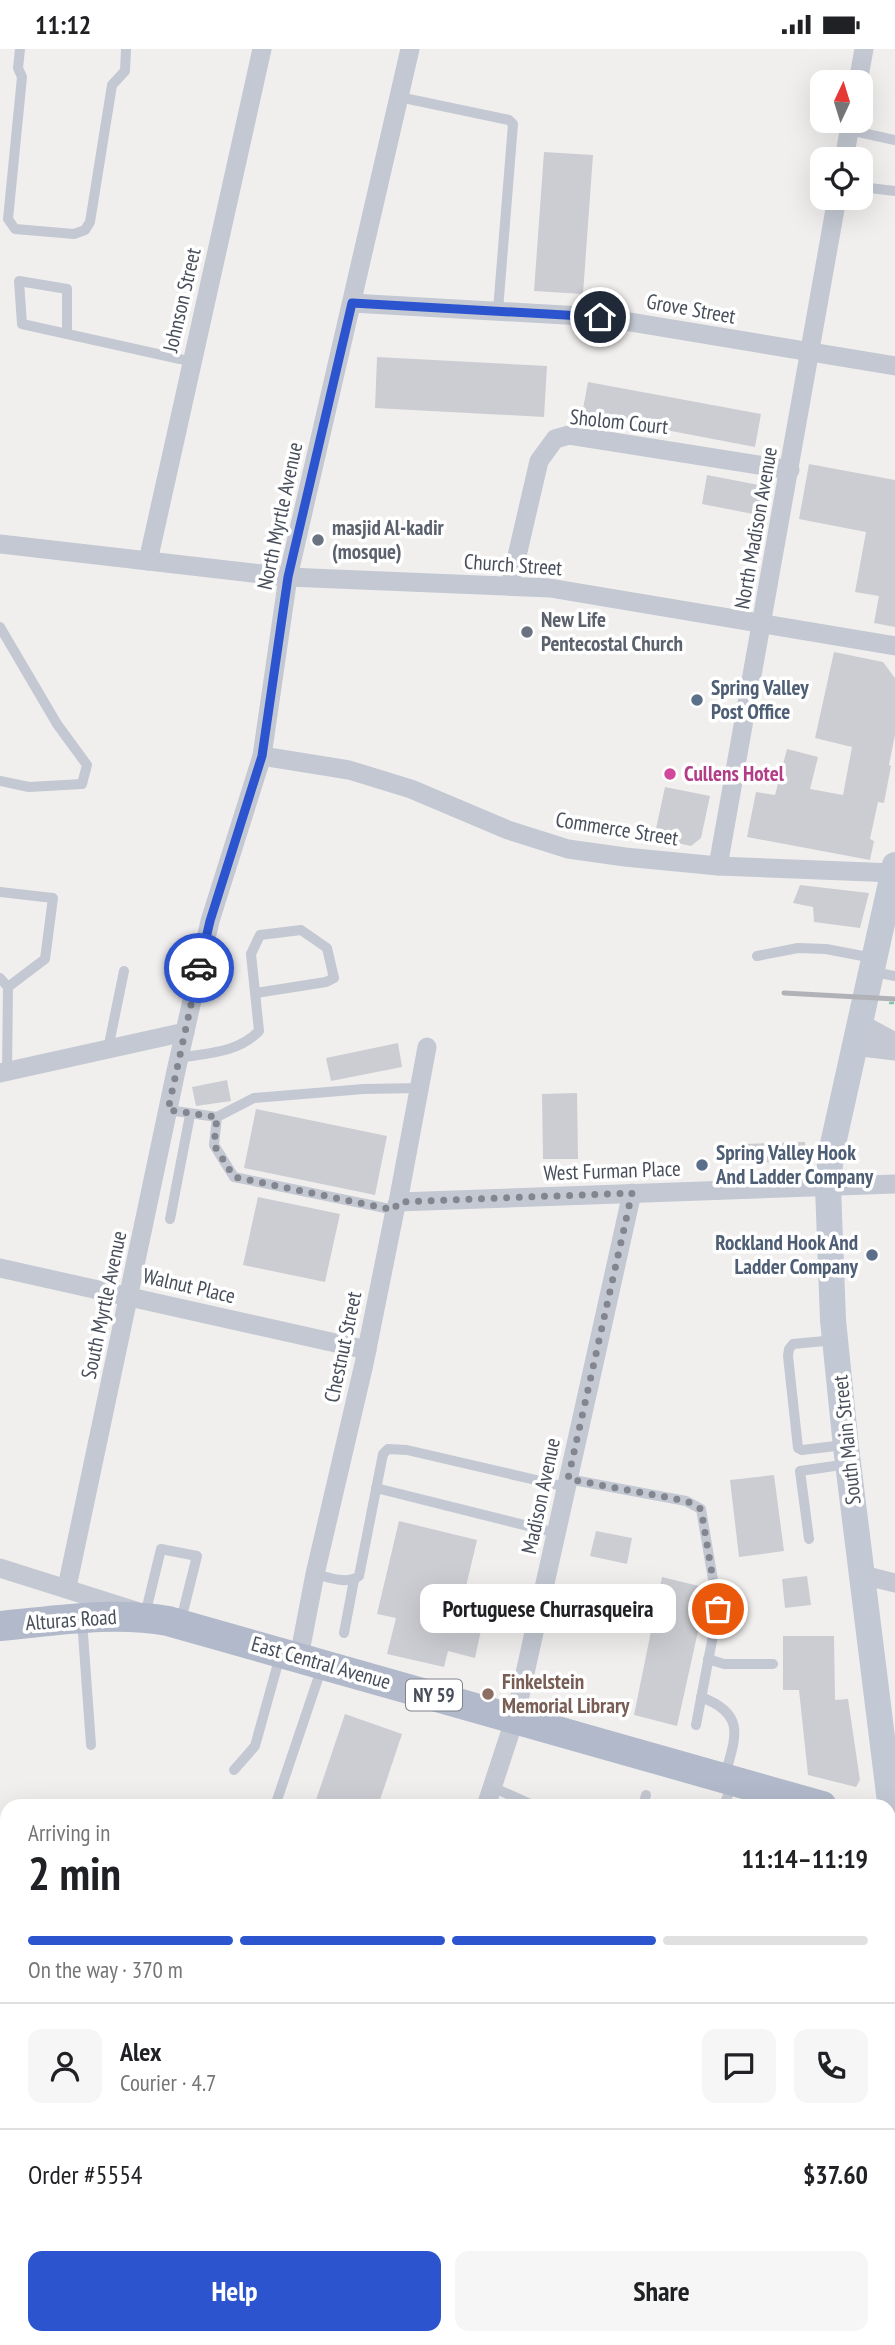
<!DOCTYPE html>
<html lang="en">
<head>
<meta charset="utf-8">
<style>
  :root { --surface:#fff; --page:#f6f6f6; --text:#202124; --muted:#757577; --line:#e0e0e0; --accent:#2b54ce }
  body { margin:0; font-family:"PT Sans Narrow",sans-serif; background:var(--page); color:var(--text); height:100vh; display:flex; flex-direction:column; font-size:26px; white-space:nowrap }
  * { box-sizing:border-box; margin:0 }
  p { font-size:23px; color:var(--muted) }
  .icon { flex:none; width:38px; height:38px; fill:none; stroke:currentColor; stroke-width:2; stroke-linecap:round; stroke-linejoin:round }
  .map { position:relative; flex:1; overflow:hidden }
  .side { position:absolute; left:0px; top:1750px; width:896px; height:546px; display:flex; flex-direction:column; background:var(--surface); border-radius:21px 21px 0 0; box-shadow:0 7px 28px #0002 }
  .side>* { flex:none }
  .needle { width:46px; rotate:4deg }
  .tools { position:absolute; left:810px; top:21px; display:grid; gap:14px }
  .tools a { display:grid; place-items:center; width:63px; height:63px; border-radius:14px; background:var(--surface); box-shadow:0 7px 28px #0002; font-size:35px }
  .pin { position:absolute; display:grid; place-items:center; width:60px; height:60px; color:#fff; margin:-30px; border:4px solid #fff; border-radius:50%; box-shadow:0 2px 7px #0007 }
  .courier { position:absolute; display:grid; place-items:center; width:70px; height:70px; margin:-35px; border:5px solid #2b54ce; border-radius:50%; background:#fff; color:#222; box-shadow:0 2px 9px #0007 }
  .bubble { position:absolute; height:49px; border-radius:14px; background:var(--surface); box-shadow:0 7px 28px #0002; font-size:23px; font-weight:800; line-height:49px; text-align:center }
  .summary em { font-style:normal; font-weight:800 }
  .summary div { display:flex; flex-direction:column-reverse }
  .summary { display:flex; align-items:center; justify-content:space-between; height:119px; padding:0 28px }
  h1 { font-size:46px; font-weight:800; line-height:52px }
  .bar { display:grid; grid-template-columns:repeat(4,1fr); gap:10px 7px; align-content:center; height:84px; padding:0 28px }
  .bar i { height:9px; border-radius:5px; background:var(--line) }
  .bar .selected { background:var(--accent) }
  .bar p { grid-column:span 4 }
  .line { display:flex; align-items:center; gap:18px; padding:0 28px; border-top:2px solid var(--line) }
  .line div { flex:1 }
  .round { display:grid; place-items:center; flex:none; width:74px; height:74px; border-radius:14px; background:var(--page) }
  .button { display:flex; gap:14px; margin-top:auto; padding:14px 28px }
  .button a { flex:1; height:80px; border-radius:14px; background:var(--accent); color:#fff; font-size:28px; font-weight:800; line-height:80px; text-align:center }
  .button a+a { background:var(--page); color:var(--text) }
  .status { display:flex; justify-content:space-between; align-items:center; height:49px; padding:0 35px; background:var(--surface); direction:ltr }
  .status svg { height:19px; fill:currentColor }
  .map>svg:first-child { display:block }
  .commercial { fill:#faf8e9 }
  .building { fill:#cccdd2 }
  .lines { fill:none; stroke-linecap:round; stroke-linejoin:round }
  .path { stroke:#7cc5af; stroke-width:2.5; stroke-dasharray:5 3.5; stroke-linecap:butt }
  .lane { stroke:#c3c8d2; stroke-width:10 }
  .street { stroke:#c3c8d2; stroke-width:19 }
  .secondary { stroke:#c3c8d5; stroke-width:26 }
  .primary { stroke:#b1b9ca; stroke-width:30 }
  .rail { stroke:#b1b2b8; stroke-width:5 }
  .done { stroke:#83868e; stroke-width:7; stroke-dasharray:0 12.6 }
  .route { stroke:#2b54ce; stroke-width:9 }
  .worship-dot { fill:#6b7280; stroke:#fff; stroke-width:2.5 }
  .service-dot { fill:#5c6f8a; stroke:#fff; stroke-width:2.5 }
  .hotel-dot { fill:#d1479c; stroke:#fff; stroke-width:2.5 }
  .education-dot { fill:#8d6e63; stroke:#fff; stroke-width:2.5 }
  .labels { text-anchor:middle; stroke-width:7; stroke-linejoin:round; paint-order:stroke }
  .shield { fill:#fff; stroke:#7f838c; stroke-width:2 }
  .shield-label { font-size:19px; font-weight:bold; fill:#484e5a }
  .street-label { font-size:21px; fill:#484e5a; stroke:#fff }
  .worship-label { font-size:21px; font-weight:bold; fill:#5b616d; stroke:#fff; text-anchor:start }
  .service-label { font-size:21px; font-weight:bold; fill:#4e5e75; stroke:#fff; text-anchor:start }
  .hotel-label { font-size:21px; font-weight:bold; fill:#b23c85; stroke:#fff; text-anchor:start }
  .education-label { font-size:21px; font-weight:bold; fill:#785e54; stroke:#fff; text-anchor:start }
</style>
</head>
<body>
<div class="status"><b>11:12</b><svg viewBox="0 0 49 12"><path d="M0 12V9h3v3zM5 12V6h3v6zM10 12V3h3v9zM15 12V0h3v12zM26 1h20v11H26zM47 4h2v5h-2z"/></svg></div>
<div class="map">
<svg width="895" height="2296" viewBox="0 0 895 2296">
  <rect width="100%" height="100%" fill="#f1efee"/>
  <polygon class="commercial" points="895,1872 895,2052 889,2051 889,1888"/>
  <g class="building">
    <polygon points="544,103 593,106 583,245 534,242"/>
    <polygon points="377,308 547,317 544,368 375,359"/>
    <polygon points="588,333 761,365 755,398 582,365"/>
    <polygon points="809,415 895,431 895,578 874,574 879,547 855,543 866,483 799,470"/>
    <polygon points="707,426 764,437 758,466 702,455"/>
    <polygon points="834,603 883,613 895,629 895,686 889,716 891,717 884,754 878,753 870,790 874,792 870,811 747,788 756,743 775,746 787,700 818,708 810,740 843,746 852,698 815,689"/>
    <polygon points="665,738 710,747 701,789 691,797 654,789"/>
    <polygon points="800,836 869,844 860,879 814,873 813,858 793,854"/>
    <polygon points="398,994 402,1018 331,1032 326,1009"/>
    <polygon points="227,1031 231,1052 196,1057 192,1038"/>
    <polygon points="577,1044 578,1110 543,1110 542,1045"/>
    <polygon points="256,1060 387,1087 375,1146 244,1119"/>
    <polygon points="805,1093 806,1112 742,1114 742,1095"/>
    <polygon points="258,1148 340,1165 325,1233 243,1216"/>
    <polygon points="774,1426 784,1502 739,1508 730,1431"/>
    <polygon points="399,1472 477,1491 459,1567 483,1572 475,1609 448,1602 444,1618 387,1605 396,1569 377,1565"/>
    <polygon points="596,1482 632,1489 627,1515 590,1507"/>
    <polygon points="807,1527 811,1556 785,1559 782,1530"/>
    <polygon points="662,1528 707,1539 707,1542 677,1677 634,1666"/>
    <polygon points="783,1587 834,1587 835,1651 848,1650 860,1731 856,1738 808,1726 799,1641 783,1641"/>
    <polygon points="345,1665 402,1685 378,1757 314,1757"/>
  </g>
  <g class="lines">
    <polyline class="path" points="889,954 895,954"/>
    <g class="lane">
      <polyline points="20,0 18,19 22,28 8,170 15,180 74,185 85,181 90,173 112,36 125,22 126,0"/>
      <polyline points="399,48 509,71 513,75 498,261"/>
      <polyline points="849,81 895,91"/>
      <polyline points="861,138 895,142"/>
      <polyline points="67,285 67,240 19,232 22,275 180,310 192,313"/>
      <polyline points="0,578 57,675 87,716 82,735 29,738 0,732"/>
      <polyline points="0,843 53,849 45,910 8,938"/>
      <polyline points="757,907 798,899 826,900 873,909"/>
      <polyline points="874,923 895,927"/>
      <polyline points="0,929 8,938 7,1022"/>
      <polyline points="108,1000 124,922"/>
      <path d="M179,1009C207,1004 238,1004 259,982L251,905L260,886L301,881L327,899L334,929L326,933L256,944"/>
      <polyline points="168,1061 217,1068"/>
      <polyline points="395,1161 234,1128 214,1096 217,1068 254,1049 364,1040 420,1039"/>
      <polyline points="170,1170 190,1066"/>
      <polyline points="835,1291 793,1295 789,1300 788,1307 798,1399 802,1401 844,1396"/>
      <polyline points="568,1430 686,1452 701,1460 718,1560 696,1676"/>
      <polyline points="376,1439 556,1484"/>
      <polyline points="809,1490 800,1422 848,1415"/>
      <path d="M315,1525C328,1528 347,1536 359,1527L383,1405L388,1400L407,1401L566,1438"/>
      <polyline points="145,1566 161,1500 197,1507 181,1571"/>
      <polyline points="82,1571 91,1696"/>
      <polyline points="344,1584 354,1531"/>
      <polyline points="708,1610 724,1615 773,1615"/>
      <path d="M701,1648C746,1665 736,1687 725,1726"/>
      <polyline points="234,1721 255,1697 280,1607"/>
      <polyline points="492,1738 535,1757"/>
      <polyline points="275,1757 322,1618"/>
      <polyline points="643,1757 646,1746"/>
      <polyline points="724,1757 732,1735"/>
      <polyline points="889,1982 895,1984"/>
      <polyline points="889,2077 895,2079"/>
      <polyline points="889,2180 895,2182"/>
      <polyline points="629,2296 631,2289"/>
      <polyline points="850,2296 852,2289"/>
    </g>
    <g class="street">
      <polyline points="858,33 864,0"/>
      <polyline points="844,110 851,72"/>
      <polyline points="352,254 600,268 895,317"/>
      <polyline points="0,495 288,528 550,539 895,597"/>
      <polyline points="148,512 262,0"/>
      <polyline points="510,537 539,412 555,390 569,386 790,421"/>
      <polyline points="262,707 349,721 411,740 508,781 568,800 625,808 718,817 895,824"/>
      <polyline points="718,817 837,149"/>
      <polyline points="858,973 895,993"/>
      <polyline points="853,997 895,1002"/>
      <polyline points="0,1024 185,983"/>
      <polyline points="398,1153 895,1135"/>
      <polyline points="0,1219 367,1301"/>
      <polyline points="0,1519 136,1562"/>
      <polyline points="863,1526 895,1534"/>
      <polyline points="67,1538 176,1022 210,872 262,707 288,528 410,0"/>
      <polyline points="299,1608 315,1525 364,1315 395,1161 398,1153 427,998"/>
      <polyline points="486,1757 515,1669 632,1144"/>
      <polyline points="0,2190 7,2190"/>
      <polyline points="564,2289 592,2296"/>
      <polyline points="308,2296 310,2289"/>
    </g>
    <g class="secondary">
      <polyline points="889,1837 895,1804 893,1777 846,1398 833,1271 828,1138 831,1104 895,816"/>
      <polyline points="723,2296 725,2289"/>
    </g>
    <g class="primary">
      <path d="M0,1577C55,1572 113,1562 168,1572L822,1757"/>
      <polyline points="889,1776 895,1778"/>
    </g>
    <polyline class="rail" points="784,944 895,950"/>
  </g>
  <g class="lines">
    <polyline class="done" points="199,919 168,1061 217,1068 214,1096 234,1128 394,1161 398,1153 632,1144 568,1430 687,1452 701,1460 718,1560"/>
    <polyline class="route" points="199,919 210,872 262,707 288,528 352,254 600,268"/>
  </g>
  <g class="worship-dot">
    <circle cx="318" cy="491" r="7"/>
    <circle cx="527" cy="583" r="7"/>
  </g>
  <g class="service-dot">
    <circle cx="697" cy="651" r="7"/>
    <circle cx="702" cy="1116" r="7"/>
    <circle cx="872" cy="1206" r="7"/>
  </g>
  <circle class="hotel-dot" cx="670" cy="725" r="7"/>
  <circle class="education-dot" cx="488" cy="1645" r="7"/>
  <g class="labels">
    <rect class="shield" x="406" y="1630.5" width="56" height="31" rx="5"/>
    <g class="shield-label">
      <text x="434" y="1653">NY 59</text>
    </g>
    <g class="street-label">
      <text transform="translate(182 251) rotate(-77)" y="7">Johnson Street</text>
      <text transform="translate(691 260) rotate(10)" y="7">Grove Street</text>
      <text transform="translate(619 373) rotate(6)" y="7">Sholom Court</text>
      <text transform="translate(280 467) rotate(-78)" y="7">North Myrtle Avenue</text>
      <text transform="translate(756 479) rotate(-80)" y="7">North Madison Avenue</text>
      <text transform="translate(513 516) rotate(4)" y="7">Church Street</text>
      <text transform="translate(617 780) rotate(9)" y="7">Commerce Street</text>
      <text transform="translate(612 1122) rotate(-2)" y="7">West Furman Place</text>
      <text transform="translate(189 1237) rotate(13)" y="7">Walnut Place</text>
      <text transform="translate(104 1256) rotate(-78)" y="7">South Myrtle Avenue</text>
      <text transform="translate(343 1298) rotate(-78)" y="7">Chestnut Street</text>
      <text transform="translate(847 1391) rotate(-96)" y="7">South Main Street</text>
      <text transform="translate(541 1447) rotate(-78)" y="7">Madison Avenue</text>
      <text transform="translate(71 1571) rotate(-4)" y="7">Alturas Road</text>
      <text transform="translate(321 1614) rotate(16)" y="7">East Central Avenue</text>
    </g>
    <g class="worship-label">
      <text x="332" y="486">masjid Al-kadir<tspan x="332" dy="24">(mosque)</tspan></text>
      <text x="541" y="578">New Life<tspan x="541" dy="24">Pentecostal Church</tspan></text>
    </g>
    <g class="service-label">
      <text x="711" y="646">Spring Valley<tspan x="711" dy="24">Post Office</tspan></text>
      <text x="716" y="1111">Spring Valley Hook<tspan x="716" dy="24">And Ladder Company</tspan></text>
      <text x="858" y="1201" text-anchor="end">Rockland Hook And<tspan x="858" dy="24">Ladder Company</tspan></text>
    </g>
    <g class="hotel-label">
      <text x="684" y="732">Cullens Hotel</text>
    </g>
    <g class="education-label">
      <text x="502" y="1640">Finkelstein<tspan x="502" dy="24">Memorial Library</tspan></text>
    </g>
  </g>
</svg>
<div class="tools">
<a><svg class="needle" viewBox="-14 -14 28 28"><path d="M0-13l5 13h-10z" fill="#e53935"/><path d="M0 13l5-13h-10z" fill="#757577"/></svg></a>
<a><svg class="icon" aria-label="locate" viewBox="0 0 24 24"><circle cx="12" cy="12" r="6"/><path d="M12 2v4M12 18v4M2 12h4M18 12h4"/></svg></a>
</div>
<div class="pin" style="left:718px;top:1560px;background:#ea580c"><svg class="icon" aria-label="bag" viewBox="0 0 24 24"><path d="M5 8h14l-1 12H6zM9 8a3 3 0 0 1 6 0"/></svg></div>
<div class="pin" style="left:600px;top:268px;background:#1f2937"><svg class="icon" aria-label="home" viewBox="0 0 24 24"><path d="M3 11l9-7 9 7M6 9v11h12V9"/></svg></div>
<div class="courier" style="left:199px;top:919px"><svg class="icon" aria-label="car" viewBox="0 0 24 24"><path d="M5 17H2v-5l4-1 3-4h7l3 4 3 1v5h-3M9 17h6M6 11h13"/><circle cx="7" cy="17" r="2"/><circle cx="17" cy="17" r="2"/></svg></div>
<div class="bubble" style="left:420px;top:1535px;width:256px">Portuguese Churrasqueira</div>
<section class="side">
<div class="summary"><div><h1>2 min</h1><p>Arriving in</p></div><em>11:14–11:19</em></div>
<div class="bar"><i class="selected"></i><i class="selected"></i><i class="selected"></i><i></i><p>On the way · 370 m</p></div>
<div class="line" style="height:126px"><a class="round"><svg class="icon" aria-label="person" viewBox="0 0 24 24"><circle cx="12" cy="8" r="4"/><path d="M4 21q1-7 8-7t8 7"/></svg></a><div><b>Alex</b><p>Courier · 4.7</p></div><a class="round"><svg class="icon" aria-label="chat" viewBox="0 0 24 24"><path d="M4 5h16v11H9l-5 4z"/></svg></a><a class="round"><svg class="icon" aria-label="phone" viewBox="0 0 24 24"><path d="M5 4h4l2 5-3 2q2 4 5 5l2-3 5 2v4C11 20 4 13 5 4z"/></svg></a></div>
<div class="line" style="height:91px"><div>Order #5554</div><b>$37.60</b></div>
<div class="button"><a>Help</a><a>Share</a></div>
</section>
</div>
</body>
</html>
